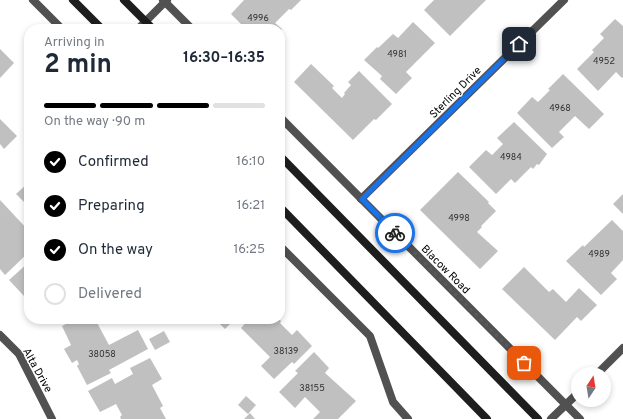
<!DOCTYPE html>
<html lang="en">
<head>
<meta charset="utf-8">
<style>
  :root { --surface:#fff; --page:#f6f6f7; --text:#1f2937; --muted:#747a83; --line:#e0e1e3; --accent:#000 }
  body { margin:0; font-family:Overpass,sans-serif; background:var(--page); color:var(--text); height:100vh; display:flex; flex-direction:column; font-size:15px; white-space:nowrap }
  * { box-sizing:border-box; margin:0 }
  p { font-size:13px; color:var(--muted) }
  .icon { flex:none; width:22px; height:22px; fill:none; stroke:currentColor; stroke-width:2; stroke-linecap:round; stroke-linejoin:round }
  .map { position:relative; flex:1; overflow:hidden }
  .panel { position:absolute; left:24px; top:24px; width:261px; height:300px; display:flex; flex-direction:column; background:var(--surface); border-radius:16px; box-shadow:0 2px 6px #0003 }
  .panel>* { flex:none }
  .needle { width:26px; rotate:12deg }
  .buttons { position:absolute; left:571px; top:367px; display:grid; gap:8px }
  .buttons a { display:grid; place-items:center; width:40px; height:40px; border-radius:50%; background:var(--surface); box-shadow:0 2px 6px #0003; font-size:20px }
  .pin { position:absolute; display:grid; place-items:center; width:34px; height:34px; color:#fff; margin:-17px; border-radius:8px; box-shadow:0 2px 6px #0006 }
  .courier { position:absolute; display:grid; place-items:center; width:40px; height:40px; margin:-20px; border:3px solid #1a73e8; border-radius:50%; background:#fff; color:#222; box-shadow:0 1px 5px #0007 }
  .summary em { font-style:normal; font-weight:700 }
  .summary div { display:flex; flex-direction:column-reverse }
  .summary { display:flex; align-items:center; justify-content:space-between; height:68px; padding:0 20px }
  h1 { font-size:26px; font-weight:700; line-height:30px }
  .bar { display:grid; grid-template-columns:repeat(4,1fr); gap:6px 4px; align-content:center; height:48px; padding:0 20px }
  .bar i { height:5px; border-radius:3px; background:var(--line) }
  .bar .on { background:var(--accent) }
  .bar p { grid-column:span 4 }
  ol { padding:0 20px; list-style:none }
  li { display:flex; align-items:center; gap:12px; height:44px }
  li p { margin-inline-start:auto }
  li .icon { padding:4px; border-radius:50%; background:var(--accent); color:#fff; stroke-width:4 }
  li:last-child { color:var(--muted) }
  li i { width:22px; height:22px; border:2px solid var(--line); border-radius:50% }
  .map>svg:first-child { display:block }
  .building { fill:#c0c0c0 }
  .lines { fill:none; stroke-linecap:round; stroke-linejoin:round }
  .minor { stroke:#515151; stroke-width:8 }
  .secondary { stroke:#1e1e1e; stroke-width:8 }
  .done { stroke:#595959; stroke-width:4; stroke-dasharray:0 7.2 }
  .route { stroke:#1a73e8; stroke-width:5 }
  .labels { text-anchor:middle; stroke-width:3; stroke-linejoin:round; paint-order:stroke }
  .number-label { font-size:9px; fill:#303030 }
  .street-label { font-size:11px; fill:#000; stroke:#fff }
</style>
</head>
<body>
<div class="map">
<svg width="623" height="419" viewBox="0 0 623 419">
  <rect width="100%" height="100%" fill="#fff"/>
  <g class="building">
    <polygon points="244,0 301,0 291,10 289,9 275,23 282,29 280,31 280,29 246,29 231,14"/>
    <polygon points="434,0 486,0 450,36 424,10"/>
    <polygon points="615,19 623,26 623,77 622,78 616,72 598,91 577,69 594,52 592,50 604,38 600,34"/>
    <polygon points="413,22 435,43 406,72 412,78 396,94 380,79 382,76 364,60 377,47 378,48 393,34 398,38"/>
    <polygon points="0,49 14,63 0,78"/>
    <polygon points="311,64 334,86 332,88 342,98 345,94 344,93 351,85 348,82 359,71 392,104 376,120 374,119 353,140 294,82"/>
    <polygon points="563,74 604,114 589,129 575,116 559,132 564,137 552,148 517,113 532,97 538,102 550,90 548,89"/>
    <polygon points="0,119 17,136 4,149 0,144"/>
    <polygon points="514,122 547,154 539,165 537,164 533,169 531,167 515,183 511,179 496,194 469,167 486,150 492,155 503,144 497,138"/>
    <polygon points="458,172 489,202 488,203 496,211 481,226 482,227 477,232 498,251 480,269 420,210"/>
    <polygon points="28,183 29,197 24,202 16,194"/>
    <polygon points="623,194 623,214 613,204"/>
    <polygon points="0,200 29,231 29,252 5,275 0,269"/>
    <polygon points="612,220 623,231 623,260 611,273 617,279 601,295 566,261 583,245 584,247"/>
    <polygon points="29,262 29,291 24,296 9,280"/>
    <polygon points="524,267 549,292 553,289 566,302 579,288 597,305 581,321 577,317 555,340 502,289"/>
    <polygon points="76,319 95,319 109,345 138,330 148,349 109,370 111,373 87,385 77,366 79,364 77,360 72,363 64,349 71,345 62,326"/>
    <polygon points="215,319 235,319 225,329"/>
    <polygon points="249,319 279,319 281,321 280,323 292,335 297,330 312,346 294,364 292,362 274,379 261,366 270,357 241,328"/>
    <polygon points="164,331 170,342 155,350 149,339"/>
    <polygon points="314,352 329,368 325,373 356,401 338,419 313,419 320,412 305,397 295,408 279,392 298,373 295,371"/>
    <polygon points="150,358 162,379 152,385 163,406 160,408 166,419 121,419 120,417 122,415 116,404 100,412 88,391 112,378 115,384 133,374 130,368"/>
    <polygon points="246,396 256,405 248,414 238,405"/>
    <polygon points="250,413 255,419 244,419"/>
  </g>
  <g class="lines">
    <g class="minor">
      <polyline points="33,0 62,29"/>
      <polyline points="163,0 192,29"/>
      <polyline points="138,29 167,0"/>
      <polyline points="280,117 580,419"/>
      <polyline points="361,199 564,0"/>
      <polyline points="280,246 370,336 393,402 408,419"/>
      <polyline points="0,335 19,354 52,419"/>
      <polyline points="597,374 623,348"/>
      <polyline points="551,419 578,393"/>
    </g>
    <g class="secondary">
      <polyline points="73,0 102,29"/>
      <polyline points="124,0 153,29"/>
      <polyline points="280,156 538,419"/>
      <polyline points="280,207 487,419"/>
    </g>
  </g>
  <g class="lines">
    <polyline class="done" points="395,233 524,363"/>
    <polyline class="route" points="395,233 362,199 519,44"/>
  </g>
  <g class="labels">
    <g class="number-label">
      <text x="258" y="21">4996</text>
      <text x="397" y="57">4981</text>
      <text x="604" y="64">4952</text>
      <text x="560" y="111">4968</text>
      <text x="511" y="160">4984</text>
      <text x="459" y="221">4998</text>
      <text x="599" y="257">4989</text>
      <text x="286" y="354">38139</text>
      <text x="102" y="357">38058</text>
      <text x="312" y="391">38155</text>
    </g>
    <g class="street-label">
      <text transform="translate(455 92) rotate(-45)" y="4">Sterling Drive</text>
      <text transform="translate(446 269) rotate(45)" y="4">Blacow Road</text>
      <text transform="translate(38 370) rotate(61)" y="4">Alta Drive</text>
    </g>
  </g>
</svg>
<div class="buttons">
<a><svg class="needle" viewBox="-14 -14 28 28"><path d="M0-13l5 13h-10z" fill="#e53935"/><path d="M0 13l5-13h-10z" fill="#747a83"/></svg></a>
</div>
<div class="pin" style="left:524px;top:363px;background:#ea580c"><svg class="icon" aria-label="bag" viewBox="0 0 24 24"><path d="M5 8h14l-1 12H6zM9 8a3 3 0 0 1 6 0"/></svg></div>
<div class="pin" style="left:519px;top:44px;background:#1f2937"><svg class="icon" aria-label="home" viewBox="0 0 24 24"><path d="M3 11l9-7 9 7M6 9v11h12V9"/></svg></div>
<div class="courier" style="left:395px;top:233px"><svg class="icon" aria-label="bike" viewBox="0 0 24 24"><circle cx="6" cy="16" r="4"/><circle cx="18" cy="16" r="4"/><path d="M6 16l4-8h5l3 8M10 8l3 8H6M13 5h3"/></svg></div>
<section class="panel">
<div class="summary"><div><h1>2 min</h1><p>Arriving in</p></div><em>16:30–16:35</em></div>
<div class="bar"><i class="on"></i><i class="on"></i><i class="on"></i><i></i><p>On the way · 90 m</p></div>
<ol>
<li><svg class="icon" aria-label="check" viewBox="0 0 24 24"><path d="M5 12l5 5 9-10"/></svg>Confirmed<p>16:10</p></li>
<li><svg class="icon" aria-label="check" viewBox="0 0 24 24"><path d="M5 12l5 5 9-10"/></svg>Preparing<p>16:21</p></li>
<li><svg class="icon" aria-label="check" viewBox="0 0 24 24"><path d="M5 12l5 5 9-10"/></svg>On the way<p>16:25</p></li>
<li><i></i>Delivered</li>
</ol>
</section>
</div>
</body>
</html>
